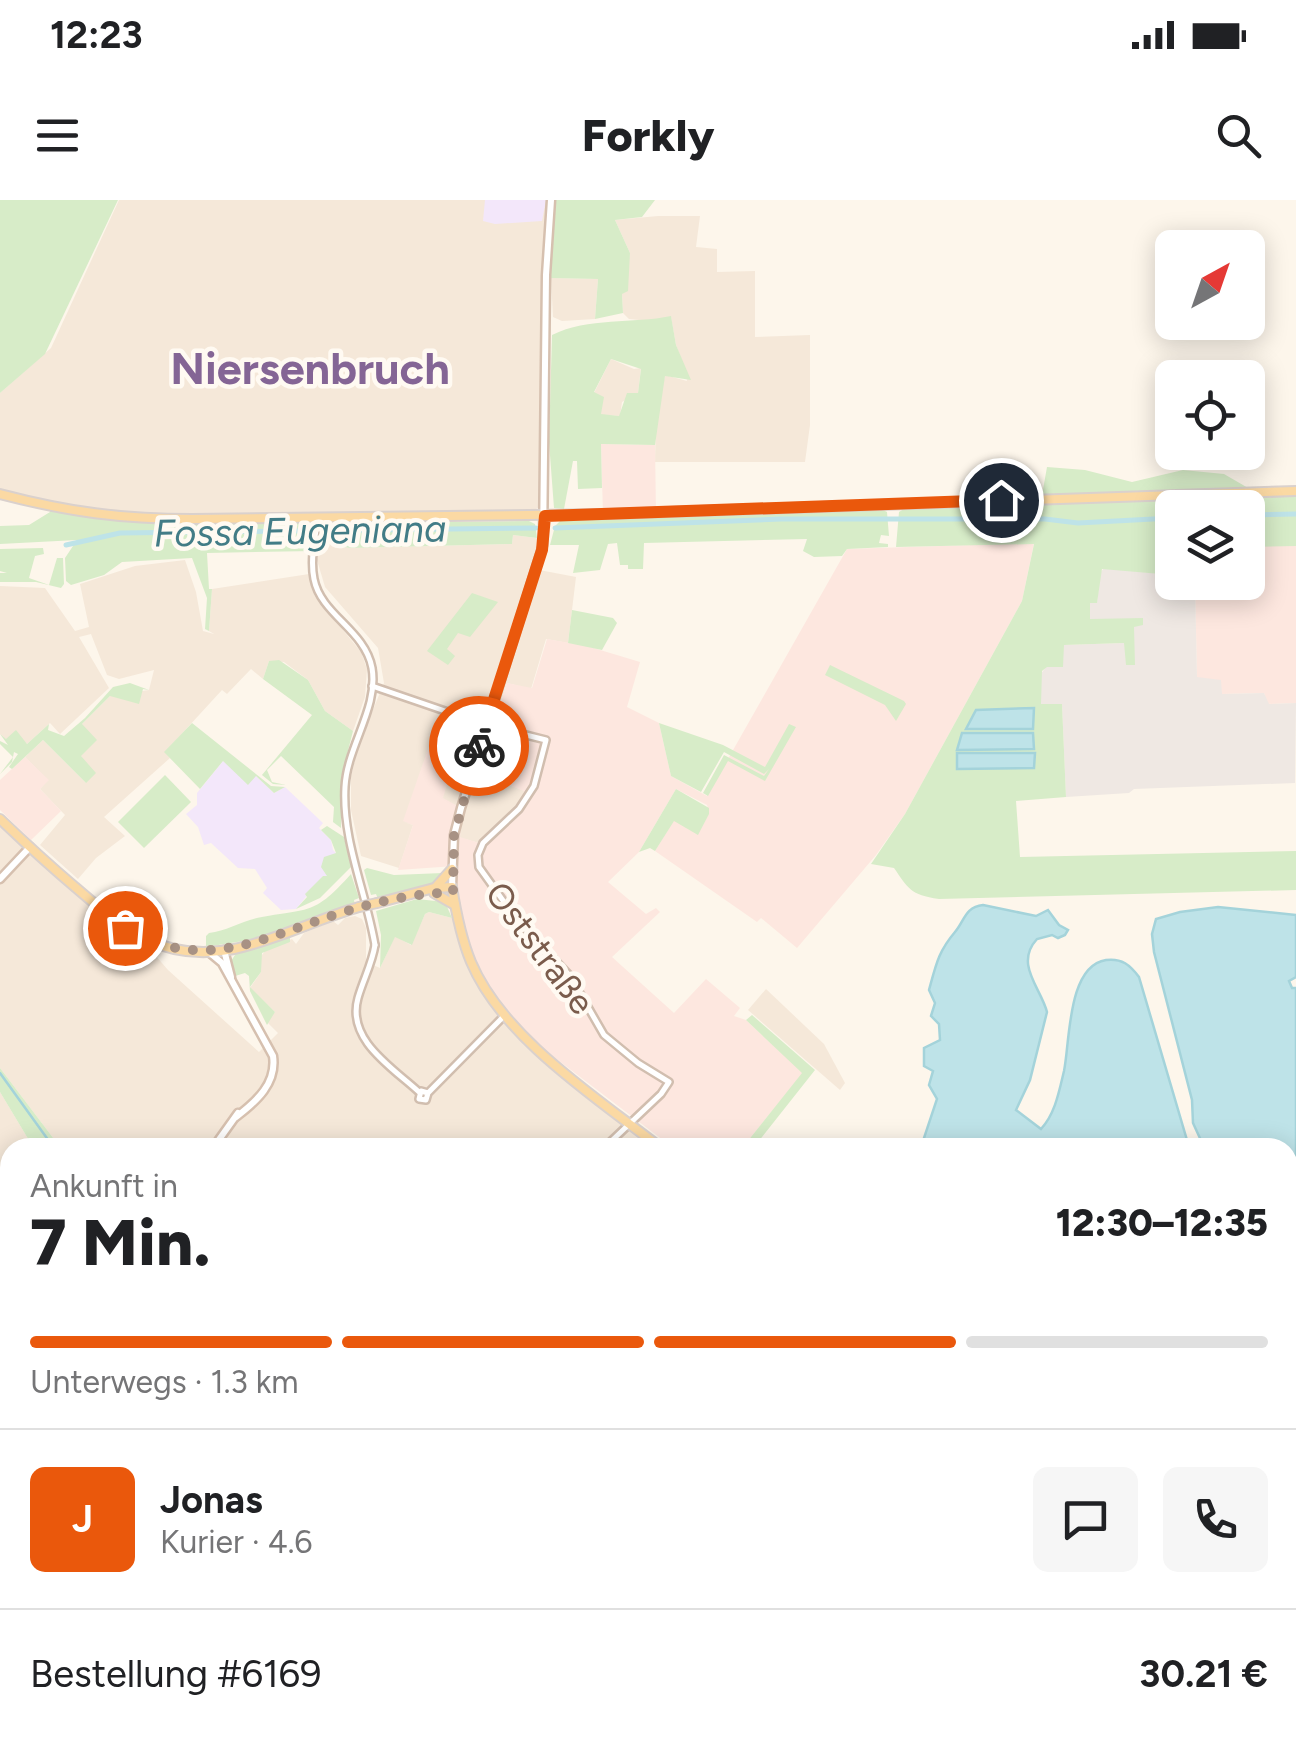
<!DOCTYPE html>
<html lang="de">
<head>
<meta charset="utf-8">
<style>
  :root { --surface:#fff; --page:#f6f6f6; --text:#202124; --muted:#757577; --line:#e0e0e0; --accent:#ea580c }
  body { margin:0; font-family:Figtree,sans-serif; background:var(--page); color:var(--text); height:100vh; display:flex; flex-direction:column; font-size:38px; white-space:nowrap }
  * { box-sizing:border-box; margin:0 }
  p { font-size:32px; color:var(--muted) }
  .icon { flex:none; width:55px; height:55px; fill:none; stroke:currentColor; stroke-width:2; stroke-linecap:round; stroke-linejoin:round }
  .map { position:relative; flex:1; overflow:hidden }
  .details { position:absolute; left:0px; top:938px; width:1298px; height:622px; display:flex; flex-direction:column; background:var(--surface); border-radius:30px 30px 0 0; box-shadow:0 5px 25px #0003 }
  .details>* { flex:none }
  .needle { width:65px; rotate:40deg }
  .controls { position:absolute; left:1155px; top:30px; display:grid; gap:20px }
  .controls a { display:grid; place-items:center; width:110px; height:110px; border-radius:15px; background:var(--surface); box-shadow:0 5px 25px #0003; font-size:50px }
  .pin { position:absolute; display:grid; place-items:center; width:85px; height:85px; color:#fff; margin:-42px; border:5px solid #fff; border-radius:50%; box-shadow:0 2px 10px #0007 }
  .courier { position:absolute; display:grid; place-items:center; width:100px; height:100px; margin:-50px; border:8px solid #ea580c; border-radius:50%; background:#fff; color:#222; box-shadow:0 2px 12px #0007 }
  .headline em { font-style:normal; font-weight:800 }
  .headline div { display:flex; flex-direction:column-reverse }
  .headline { display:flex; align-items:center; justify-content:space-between; height:170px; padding:0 30px }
  h1 { font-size:65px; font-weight:800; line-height:75px }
  .bar { display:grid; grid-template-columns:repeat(4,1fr); gap:15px 10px; align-content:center; height:120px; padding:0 30px }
  .bar i { height:12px; border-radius:8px; background:var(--line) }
  .bar .current { background:var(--accent) }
  .bar p { grid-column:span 4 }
  .line { display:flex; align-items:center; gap:25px; padding:0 30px; border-top:2px solid var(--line) }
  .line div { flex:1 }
  .round { display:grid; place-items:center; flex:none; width:105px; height:105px; border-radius:15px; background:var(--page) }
  .status { display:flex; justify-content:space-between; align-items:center; height:70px; padding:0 50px; background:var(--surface); direction:ltr }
  .status svg { height:28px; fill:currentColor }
  header { display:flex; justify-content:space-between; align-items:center; height:130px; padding:0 30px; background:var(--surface); font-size:45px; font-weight:800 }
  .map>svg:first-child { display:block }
  .residential { fill:#f5e8d9 }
  .commercial { fill:#fde7df }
  .industrial { fill:#efe8e3 }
  .education { fill:#f3e7fa }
  .green { fill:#d7ecc8; fill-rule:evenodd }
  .water { fill:#bee3e8; stroke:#a4d3da; stroke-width:2.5 }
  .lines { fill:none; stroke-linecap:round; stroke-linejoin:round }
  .stream { stroke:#a4d3da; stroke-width:2.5 }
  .canal { stroke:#bee3e8; stroke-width:5 }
  .tertiary-casing { stroke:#d1beaf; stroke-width:10 }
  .secondary-casing { stroke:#d6c0af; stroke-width:11 }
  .primary-casing { stroke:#dad1cd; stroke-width:12 }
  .tertiary { stroke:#fff; stroke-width:5 }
  .secondary { stroke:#fff; stroke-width:6 }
  .primary { stroke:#fbd9a3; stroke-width:8 }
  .primary-bridge-casing { stroke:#dad1cd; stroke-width:12; stroke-linecap:butt }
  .primary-bridge { stroke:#fbd9a3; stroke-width:8 }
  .done { stroke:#a89284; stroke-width:10; stroke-dasharray:0 18 }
  .route { stroke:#ea580c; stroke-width:12 }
  .labels { text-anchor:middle; stroke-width:9; stroke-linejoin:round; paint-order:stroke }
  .street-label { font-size:35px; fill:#7a5c4c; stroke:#fffaf2 }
  .water-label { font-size:38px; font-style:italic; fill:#427c86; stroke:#fffaf2 }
  .district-label { font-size:45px; font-weight:bold; fill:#846595; stroke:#fffaf2 }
</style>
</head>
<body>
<div class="status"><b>12:23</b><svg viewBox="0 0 49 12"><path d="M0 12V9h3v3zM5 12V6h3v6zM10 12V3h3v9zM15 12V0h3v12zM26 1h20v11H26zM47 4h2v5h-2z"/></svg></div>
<header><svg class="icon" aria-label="menu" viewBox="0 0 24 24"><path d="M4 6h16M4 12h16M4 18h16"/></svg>Forkly<svg class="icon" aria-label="search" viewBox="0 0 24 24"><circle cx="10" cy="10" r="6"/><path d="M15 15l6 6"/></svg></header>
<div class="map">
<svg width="1296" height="1559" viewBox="0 0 1296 1559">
  <rect width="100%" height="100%" fill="#fdf6eb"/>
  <g class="residential">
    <polygon points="119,0 549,0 540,306 531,313 157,317 88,309 0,290 0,193 51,148"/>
    <polygon points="658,16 700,16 696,47 717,49 717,72 755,71 755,137 810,135 810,225 805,262 655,262 656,217 665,175 687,181 685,169 676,145 671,117 649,121 629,119 623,113 622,94 630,53 615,20"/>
    <polygon points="551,78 598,79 595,119 562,121 553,117"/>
    <polygon points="611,159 634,169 641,168 638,193 622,202 620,216 600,215 594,193"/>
    <polygon points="513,335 537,338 534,369 576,377 568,443 546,439 531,489 507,483 478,573 525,591 520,602 479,643 404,622 413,625 399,668 361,656 351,610 351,577 358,546 384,483 378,448 325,387 317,360 319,343 350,348 512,344"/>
    <polygon points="185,360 196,392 203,431 214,434 209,431 212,389 309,374 317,398 361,452 367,469 365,497 353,531 325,511 308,480 284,462 269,461 263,479 251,469 227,494 222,490 165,552 170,558 104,617 125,636 96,658 78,679 40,645 65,615 40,589 48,580 25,557 43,540 86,583 81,556 82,524 110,496 149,490 154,470 119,479 107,475 91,434 79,437 109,488 60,534 50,523 27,544 18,535 6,540 0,534 0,386 45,388 75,431 89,427 80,384 135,366"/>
    <polygon points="0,625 102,711 143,741 168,770 259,852 278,833 266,821 275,812 250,788 261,772 259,759 265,751 292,739 296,744 304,733 333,721 338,725 345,718 355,716 362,719 366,728 366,762 380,768 395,736 411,745 425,714 429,712 452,718 463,725 529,838 651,947 60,947 0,868"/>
    <polygon points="766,789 824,844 845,883 840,890 748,810"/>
    <polygon points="0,892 33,947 10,948 10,1231 0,1231 0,1083 8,1079 0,1063"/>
    <polygon points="53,1550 888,1550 889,1559 35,1559"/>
  </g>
  <g class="commercial">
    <polygon points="601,244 655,245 656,313 603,314"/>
    <polygon points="1034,343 1022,401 905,614 876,655 797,748 761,718 757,722 655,651 674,620 698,634 709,613 707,605 676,589 639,652 608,682 646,714 656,708 660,712 612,757 674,813 706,779 740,808 734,816 746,820 803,873 743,947 672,947 529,838 485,785 471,756 463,725 455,666 398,670 413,625 403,621 431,540 447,584 443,598 463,609 460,637 479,643 520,602 524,591 478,573 507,483 532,488 547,439 587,446 640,462 627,507 659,523 671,576 707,596 847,349"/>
    <polygon points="1296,343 1296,503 1268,504 1264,493 1221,494 1207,481 1197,478 1195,383 1248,382 1248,346"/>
    <polygon points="25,557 49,580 40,589 61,611 31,640 0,610 0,580"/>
  </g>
  <polygon class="industrial" points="1104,368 1172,375 1172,382 1195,383 1197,477 1221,480 1222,494 1264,493 1269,504 1296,503 1295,583 1134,589 1129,593 1066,597 1062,504 1041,504 1040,475 1063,445 1125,443 1134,426 1090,419 1090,401 1097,402 1100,373"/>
  <g class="education">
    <polygon points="485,0 546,0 542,21 495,24 483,21"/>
    <polygon points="223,561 256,576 274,593 285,587 323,623 319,628 331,640 333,650 343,660 325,678 323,676 296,709 281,710 263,693 267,688 255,669 238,668 211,643 204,645 198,627 186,614 197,605 197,593"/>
  </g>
  <g class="green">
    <polygon points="0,0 118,0 45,154 0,193"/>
    <polygon points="551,0 655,0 642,17 615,20 630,53 628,91 622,94 623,113 595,119 598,79 549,78 554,26 549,26"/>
    <path d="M671,116L676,145L691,180L665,176L655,245L601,244L602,288L578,289L577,261H573L564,309L554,308L549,242L552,135C588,117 633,124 671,116ZM611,159L641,169L638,193H627L619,216L601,214L604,197L594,192Z"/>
    <path d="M1047,267L1085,270L1132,282L1183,270L1224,274L1255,292L1296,291V346L1248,347V308H1172V375L1102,369L1097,403H1090V419L1143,418V425L1134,427L1135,465H1126L1124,443L1064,445L1063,467H1047L1042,471L1041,504H1062L1066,597L1016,601L1020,657L1296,651V690L939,699C910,695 908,688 894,668L871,664L905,614L1022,401L1034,344L896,347L899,312L907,307L1041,301Z"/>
    <polygon points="48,306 79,313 317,318 314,351 207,353 209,389 212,389 209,431 205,429 207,398 192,358 122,362 104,375 71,385 66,381 65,358 77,340 0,344 0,326 29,325 50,312"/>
    <polygon points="877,307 887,312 889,336 881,335 879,343 888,344 888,347 847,349 842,356 814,357 803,351 807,339 644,343 643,369 628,369 628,365 620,365 617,343 608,344 600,370 573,373 579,345 550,345 555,326 561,320 717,311"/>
    <polygon points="529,321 535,324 537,338 513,335 512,344 350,348 319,343 321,326 326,323"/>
    <polygon points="43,348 44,354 35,356 29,378 49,385 57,358 63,358 64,384 61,388 36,382 0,382 0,373 7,373 0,371 0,349"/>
    <polygon points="472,393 498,402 470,437 458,433 447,449 455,456 448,465 427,451"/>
    <polygon points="572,410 613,418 617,423 602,450 568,443"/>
    <polygon points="279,460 308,480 325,511 353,531 341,578 341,628 333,622 334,607 281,556 267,570 272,582 286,585 273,584 262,575 312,515 263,479 269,461"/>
    <polygon points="830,465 904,501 906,504 896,521 885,505 825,475"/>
    <polygon points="130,483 149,490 143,489 139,504 110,496 82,524 97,540 81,556 96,573 86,583 43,540 12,569 9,567 18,554 14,552 12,562 0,574 13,557 0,544 0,541 8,545 0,534 6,539 16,530 27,544 49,524 48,530 64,536 85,518 113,487"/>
    <polygon points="192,523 271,586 285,587 274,593 256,576 248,585 223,561 200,589 164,552"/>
    <polygon points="659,523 723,545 765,567 789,524 796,527 765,581 728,561 708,596 703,593 724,555 764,576 769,569 764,574 724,552 701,592 671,576"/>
    <polygon points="165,575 191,602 144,648 118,622"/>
    <polygon points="676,589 709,608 709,614 698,635 674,621 655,651 650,648 639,652"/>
    <polygon points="327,626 344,637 351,667 320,698 296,709 307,697 305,694 323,676 327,676 321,667 324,657 336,653 331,640 321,630"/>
    <polygon points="367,668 394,675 443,673 430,687 378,699 376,694 371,695 364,670"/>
    <path d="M351,674L359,698L354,700L355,705L255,739L206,747V736L209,733C227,731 243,720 262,717C311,708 314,715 351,674Z"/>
    <polygon points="417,699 445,702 452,718 429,712 425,714 412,745 395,737 380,768 381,735 376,711"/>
    <polygon points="290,736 290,742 262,753 261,772 250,787 275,812 267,825 250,791 249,776 245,773 235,776 231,761 237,752"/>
    <polygon points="752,815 815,870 754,947 743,947 802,873 746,820"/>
    <polygon points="0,868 60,947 33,947 0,892"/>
    <polygon points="4,1335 10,1338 10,1550 33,1550 23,1559 0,1559 0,1342"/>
    <polygon points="1288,1471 1296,1478 1296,1559 1210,1559 1218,1550 1288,1550"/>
  </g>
  <g class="water">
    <polygon points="1034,508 1033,529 966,529 976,510"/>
    <polygon points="962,533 1033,533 1034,549 957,550"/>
    <polygon points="957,553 1035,553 1034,568 957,569"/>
    <path d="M983,705L1036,716L1048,710L1059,725L1068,730L1065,735L1058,738L1052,735L1037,739C1014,764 1041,788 1047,812L1030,880L1016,910L1041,929C1055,914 1059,892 1064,871C1070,843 1067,766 1106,760C1122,758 1130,765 1139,777L1189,947H921L937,899L929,885L933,871L924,866V848L940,840L939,824L931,816L935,803L929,790C936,765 938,752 955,732C965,720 965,707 983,705Z"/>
    <polygon points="1218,707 1296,715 1296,777 1289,781 1292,788 1296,788 1296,1068 1288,1070 1288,948 1204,947 1193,923 1192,900 1154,752 1152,734 1156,719 1180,712"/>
    <polygon points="1018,1550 1128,1550 1141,1559 1020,1559"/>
  </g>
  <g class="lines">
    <polyline class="stream" points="0,873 54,948"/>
    <g class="canal">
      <polyline points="1248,315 1296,314"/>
      <polyline points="555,328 781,319 1045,319 1078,323 1172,318"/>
      <polyline points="66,345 120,333 536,328"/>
    </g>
    <g class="tertiary-casing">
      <g id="tertiary">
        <path d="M318,318C315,337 310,360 314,379C321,415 365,430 372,468C379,508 347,546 345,587C342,640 366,692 375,745"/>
        <polyline points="372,486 486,525 546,540 534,586 519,609 483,643 478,655 479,667 517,720 570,776 604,835 638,863 669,882 661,894 604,948"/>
        <path d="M375,745C372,764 363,780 358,798C346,840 393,868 419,892"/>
        <polyline points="428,893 421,891 419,899 426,900 428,893 504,816"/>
        <polyline points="1288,1258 1296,1258"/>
        <polyline points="764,1550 769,1559"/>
        <polyline points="281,1559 284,1550"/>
      </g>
    </g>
    <g class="secondary-casing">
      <g id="secondary">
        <polyline points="0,679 30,647"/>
        <polyline points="452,687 454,635 461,608 543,345 546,75 551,0"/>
        <polyline points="224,750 231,777"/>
        <path d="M210,753L222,763L273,856C277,883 257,901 236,917"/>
        <polyline points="213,948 238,913"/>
        <polyline points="0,1285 10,1269"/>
      </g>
    </g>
    <g class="primary-casing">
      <g id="primary">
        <path d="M0,294C69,312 121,319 192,319L610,314L1296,291"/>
        <path d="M0,619C24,642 49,665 75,687C125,730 163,763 234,749C277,740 317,719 359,707"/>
        <polyline points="435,688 452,669"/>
        <polyline points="434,693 455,705"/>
        <path d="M377,703L434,688L452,687C456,712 461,738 471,762C503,838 597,898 661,948"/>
        <polyline points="958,1559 961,1550"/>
      </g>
    </g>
    <use href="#tertiary" class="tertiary"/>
    <use href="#secondary" class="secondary"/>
    <use href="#primary" class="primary"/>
    <g class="primary-bridge-casing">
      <polyline id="primary-bridge" points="359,707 377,703"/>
    </g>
    <use href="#primary-bridge" class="primary-bridge"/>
  </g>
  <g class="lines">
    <path class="done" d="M125,728C205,776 267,735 347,711C382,700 416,694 453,692L454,636L479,546"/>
    <polyline class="route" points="479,546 542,350 545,316 1001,300"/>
  </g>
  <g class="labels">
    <g class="street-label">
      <text transform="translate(540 748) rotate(53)" y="12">Oststraße</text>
    </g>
    <g class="water-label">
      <text transform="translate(300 331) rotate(-1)" y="13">Fossa Eugeniana</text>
    </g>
    <g class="district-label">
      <text x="310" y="184">Niersenbruch</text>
    </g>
  </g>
</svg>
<div class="controls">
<a><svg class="needle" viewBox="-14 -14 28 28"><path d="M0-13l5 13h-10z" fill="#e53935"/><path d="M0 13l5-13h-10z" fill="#757577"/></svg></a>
<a><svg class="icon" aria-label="locate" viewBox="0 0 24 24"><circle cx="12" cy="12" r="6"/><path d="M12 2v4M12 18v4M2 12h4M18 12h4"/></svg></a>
<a><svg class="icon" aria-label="layers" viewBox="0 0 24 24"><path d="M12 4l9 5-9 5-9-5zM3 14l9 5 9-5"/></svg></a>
</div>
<div class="pin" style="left:125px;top:728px;background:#ea580c"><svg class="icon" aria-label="bag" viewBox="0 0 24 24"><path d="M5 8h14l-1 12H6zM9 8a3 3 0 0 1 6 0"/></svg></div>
<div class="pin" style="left:1001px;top:300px;background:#1f2937"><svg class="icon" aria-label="home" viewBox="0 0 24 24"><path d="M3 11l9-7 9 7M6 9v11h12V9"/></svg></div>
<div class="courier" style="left:479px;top:546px"><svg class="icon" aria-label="bike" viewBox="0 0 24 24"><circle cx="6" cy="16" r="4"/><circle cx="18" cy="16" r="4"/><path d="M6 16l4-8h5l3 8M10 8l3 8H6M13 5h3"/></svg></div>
<section class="details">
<div class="headline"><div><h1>7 Min.</h1><p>Ankunft in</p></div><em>12:30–12:35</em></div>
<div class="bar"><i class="current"></i><i class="current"></i><i class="current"></i><i></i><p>Unterwegs · 1.3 km</p></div>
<div class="line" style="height:180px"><b class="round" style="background:var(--accent);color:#fff">J</b><div><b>Jonas</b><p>Kurier · 4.6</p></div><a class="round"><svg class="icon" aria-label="chat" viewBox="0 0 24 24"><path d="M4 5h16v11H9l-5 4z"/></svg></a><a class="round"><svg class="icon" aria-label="phone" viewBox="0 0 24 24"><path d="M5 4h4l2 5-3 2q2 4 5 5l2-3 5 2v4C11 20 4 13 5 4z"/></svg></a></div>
<div class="line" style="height:130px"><div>Bestellung #6169</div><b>30.21 €</b></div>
</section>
</div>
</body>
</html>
